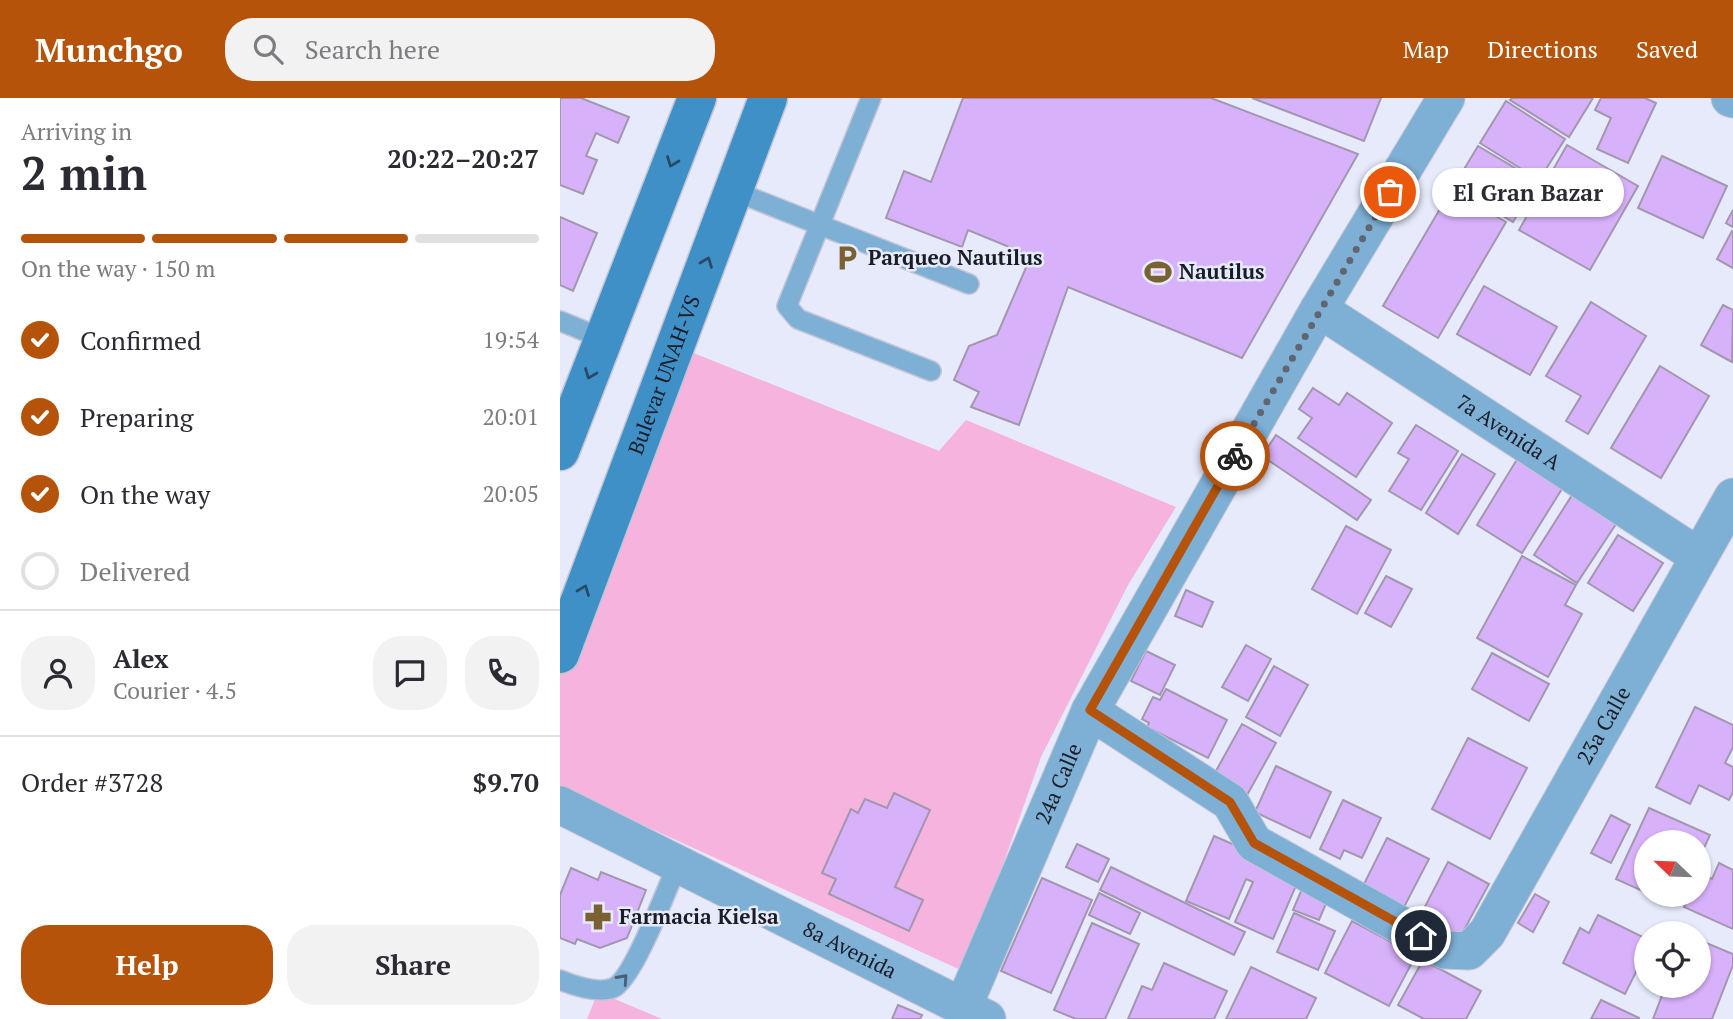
<!DOCTYPE html>
<html lang="en">
<head>
<meta charset="utf-8">
<style>
  :root { --surface:#fff; --page:#f2f2f3; --text:#2b2b33; --muted:#7c7c81; --line:#e1e1e2; --accent:#b45309 }
  body { margin:0; font-family:"PT Serif",serif; background:var(--page); color:var(--text); height:100vh; display:flex; flex-direction:column; font-size:26px; white-space:nowrap }
  * { box-sizing:border-box; margin:0 }
  p { font-size:23px; color:var(--muted) }
  .icon { flex:none; width:38px; height:38px; fill:none; stroke:currentColor; stroke-width:2; stroke-linecap:round; stroke-linejoin:round }
  .map { position:relative; flex:1; overflow:hidden }
  .panel { display:flex; flex-direction:column; background:var(--surface); width:560px }
  .panel>* { flex:none }
  .needle { width:46px; rotate:293deg }
  .fabs { position:absolute; left:1074px; top:732px; display:grid; gap:14px }
  .fabs a { display:grid; place-items:center; width:77px; height:77px; border-radius:50%; background:var(--surface); box-shadow:0 2px 5px #0004; font-size:35px }
  .pin { position:absolute; display:grid; place-items:center; width:60px; height:60px; color:#fff; margin:-30px; border:4px solid #fff; border-radius:50%; box-shadow:0 2px 7px #0007 }
  .courier { position:absolute; display:grid; place-items:center; width:70px; height:70px; margin:-35px; border:5px solid #b45309; border-radius:50%; background:#fff; color:#222; box-shadow:0 2px 9px #0007 }
  .bubble { position:absolute; height:49px; border-radius:24px; background:var(--surface); box-shadow:0 2px 5px #0004; font-size:23px; font-weight:700; line-height:49px; text-align:center }
  .summary em { font-style:normal; font-weight:700 }
  .summary div { display:flex; flex-direction:column-reverse }
  .summary { display:flex; align-items:center; justify-content:space-between; height:119px; padding:0 21px }
  h1 { font-size:46px; font-weight:700; line-height:52px }
  .bar { display:grid; grid-template-columns:repeat(4,1fr); gap:10px 7px; align-content:center; height:84px; padding:0 21px }
  .bar i { height:9px; border-radius:5px; background:var(--line) }
  .bar .selected { background:var(--accent) }
  .bar p { grid-column:span 4 }
  .line { display:flex; align-items:center; gap:18px; padding:0 21px; border-top:2px solid var(--line) }
  .line div { flex:1 }
  .round { display:grid; place-items:center; flex:none; width:74px; height:74px; border-radius:28px; background:var(--page) }
  ol { padding:0 21px; list-style:none }
  li { display:flex; align-items:center; gap:21px; height:77px }
  li p { margin-inline-start:auto }
  li .icon { padding:7px; border-radius:50%; background:var(--accent); color:#fff; stroke-width:4 }
  li:last-child { color:var(--muted) }
  li i { width:38px; height:38px; border:4px solid var(--line); border-radius:50% }
  .button { display:flex; gap:14px; margin-top:auto; padding:14px 21px }
  .button a { flex:1; height:80px; border-radius:28px; background:var(--accent); color:#fff; font-size:28px; font-weight:700; line-height:80px; text-align:center }
  .button a+a { background:var(--page); color:var(--text) }
  header { display:flex; align-items:center; gap:42px; box-sizing:border-box; height:98px; padding:0 35px; background:var(--accent); color:#fff }
  header strong { font-size:33px }
  nav { display:flex; gap:38px; margin-inline-start:auto; font-size:24px }
  .search { width:490px; height:63px; background:var(--page); display:flex; align-items:center; gap:18px; box-sizing:border-box; padding:0 24px; border-radius:28px; color:var(--muted); font-size:26px }
  main { display:flex; flex:1; min-height:0 }
  .map>svg:first-child { display:block }
  .park { fill:#f6b3de }
  .building { fill:#d8b1fb; stroke:#a397b0; stroke-width:2 }
  .lines { fill:none; stroke-linecap:round; stroke-linejoin:round }
  .lane-casing { stroke:#c1c5d5; stroke-width:22 }
  .street-casing { stroke:#c1c5d5; stroke-width:39 }
  .secondary-casing { stroke:#c1c5d5; stroke-width:41 }
  .lane { stroke:#7eafd5; stroke-width:19 }
  .street { stroke:#7eafd5; stroke-width:37 }
  .secondary { stroke:#4090c8; stroke-width:38 }
  .oneway { stroke:#294a67 }
  .oneway2 { stroke:#475e75 }
  .done { stroke:#616471; stroke-width:7; stroke-dasharray:0 12.6 }
  .route { stroke:#b45309; stroke-width:9 }
  .labels { text-anchor:middle; stroke-width:5; stroke-linejoin:round; paint-order:stroke }
  .poi-label { font-size:21px; font-weight:bold; fill:#1a1c26; stroke:#e6eafb; text-anchor:start }
  .street-label { font-size:21px; fill:#1a1c26; stroke:#e6eafb }
</style>
</head>
<body>
<header>
<strong>Munchgo</strong>
<div class="search"><svg class="icon" aria-label="search" viewBox="0 0 24 24"><circle cx="10" cy="10" r="6"/><path d="M15 15l6 6"/></svg>Search here</div>
<nav><a>Map</a><a>Directions</a><a>Saved</a></nav>
</header>
<main>
<section class="panel">
<div class="summary"><div><h1>2 min</h1><p>Arriving in</p></div><em>20:22–20:27</em></div>
<div class="bar"><i class="selected"></i><i class="selected"></i><i class="selected"></i><i></i><p>On the way · 150 m</p></div>
<ol>
<li><svg class="icon" aria-label="check" viewBox="0 0 24 24"><path d="M5 12l5 5 9-10"/></svg>Confirmed<p>19:54</p></li>
<li><svg class="icon" aria-label="check" viewBox="0 0 24 24"><path d="M5 12l5 5 9-10"/></svg>Preparing<p>20:01</p></li>
<li><svg class="icon" aria-label="check" viewBox="0 0 24 24"><path d="M5 12l5 5 9-10"/></svg>On the way<p>20:05</p></li>
<li><i></i>Delivered</li>
</ol>
<div class="line" style="height:126px"><a class="round"><svg class="icon" aria-label="person" viewBox="0 0 24 24"><circle cx="12" cy="8" r="4"/><path d="M4 21q1-7 8-7t8 7"/></svg></a><div><b>Alex</b><p>Courier · 4.5</p></div><a class="round"><svg class="icon" aria-label="chat" viewBox="0 0 24 24"><path d="M4 5h16v11H9l-5 4z"/></svg></a><a class="round"><svg class="icon" aria-label="phone" viewBox="0 0 24 24"><path d="M5 4h4l2 5-3 2q2 4 5 5l2-3 5 2v4C11 20 4 13 5 4z"/></svg></a></div>
<div class="line" style="height:91px"><div>Order #3728</div><b>$9.70</b></div>
<div class="button"><a>Help</a><a>Share</a></div>
</section>
<div class="map">
<svg width="1173" height="921" viewBox="0 0 1173 921">
  <rect width="100%" height="100%" fill="#e6eafb"/>
  <g class="park">
    <polygon points="116,248 379,353 406,322 616,409 568,487 481,659 405,874 0,689 0,556"/>
    <polygon points="38,894 102,921 27,921"/>
  </g>
  <g class="building">
    <polygon points="0,0 21,0 69,19 58,45 36,35 26,58 37,62 23,96 0,87"/>
    <polygon points="403,0 651,0 798,56 682,260 508,189 459,327 411,309 419,294 394,282 409,248 437,237 471,158 408,132 402,149 326,120 344,73 371,84"/>
    <polygon points="692,0 821,0 804,43"/>
    <polygon points="952,0 1033,0 1009,39 950,2"/>
    <polygon points="1041,0 1085,0 1096,5 1068,65 1037,51 1051,20 1035,12"/>
    <polygon points="946,3 1005,41 979,82 920,45"/>
    <polygon points="1007,47 1078,88 1030,172 959,132"/>
    <polygon points="918,48 977,83 953,124 894,88"/>
    <polygon points="1102,58 1167,88 1143,140 1078,110"/>
    <polygon points="891,92 946,124 878,240 823,208"/>
    <polygon points="1173,112 1173,129 1166,125"/>
    <polygon points="0,119 37,135 13,193 0,187"/>
    <polygon points="1172,133 1173,133 1173,170 1157,161"/>
    <polygon points="924,188 997,229 970,277 897,236"/>
    <polygon points="1031,204 1086,238 1028,336 1006,323 1021,298 986,278"/>
    <polygon points="1163,207 1173,212 1172,264 1141,247"/>
    <polygon points="1100,268 1149,298 1101,380 1051,350"/>
    <polygon points="753,290 779,307 787,295 832,325 796,379 738,340 752,320 739,311"/>
    <polygon points="856,327 898,353 861,412 829,393 849,361 838,355"/>
    <polygon points="716,337 811,402 797,422 702,358"/>
    <polygon points="902,356 935,376 898,436 866,415"/>
    <polygon points="959,358 1005,386 962,455 917,427"/>
    <polygon points="1014,394 1058,423 1017,485 974,457"/>
    <polygon points="786,428 831,452 797,516 752,491"/>
    <polygon points="1058,437 1103,465 1073,513 1028,485"/>
    <polygon points="962,458 1016,487 1005,507 1022,516 988,579 917,540"/>
    <polygon points="826,478 852,491 831,529 805,515"/>
    <polygon points="626,492 653,504 642,529 615,518"/>
    <polygon points="686,547 711,561 688,603 662,589"/>
    <polygon points="586,553 615,567 600,597 571,583"/>
    <polygon points="932,555 989,586 969,623 912,591"/>
    <polygon points="714,568 748,587 720,638 686,619"/>
    <polygon points="606,591 667,622 648,660 587,629 589,625 582,621 593,599 600,602"/>
    <polygon points="1135,609 1173,627 1173,649 1165,665 1173,669 1173,694 1169,702 1139,687 1130,706 1096,689"/>
    <polygon points="682,626 716,645 686,699 652,680"/>
    <polygon points="908,640 967,670 930,741 872,711"/>
    <polygon points="716,668 771,694 750,740 695,714"/>
    <polygon points="334,695 370,712 335,789 363,802 349,833 269,796 276,781 262,775 291,711 298,715 305,701 327,710"/>
    <polygon points="783,702 821,720 802,760 784,752 780,761 760,751"/>
    <polygon points="1089,710 1150,737 1139,761 1139,744 1087,744 1087,795 1056,781"/>
    <polygon points="1051,717 1070,727 1051,765 1031,755"/>
    <polygon points="654,738 741,776 713,841 675,824 693,784 686,781 669,821 626,803"/>
    <polygon points="827,740 869,761 842,813 801,792"/>
    <polygon points="517,746 549,761 538,784 506,769"/>
    <polygon points="888,764 929,786 898,843 858,822"/>
    <polygon points="1159,765 1173,772 1173,831 1124,809 1130,796 1139,796 1140,776 1152,781"/>
    <polygon points="551,769 685,834 674,857 540,792"/>
    <polygon points="11,770 38,782 41,774 86,792 67,840 40,850 17,841 15,846 0,840 0,797"/>
    <polygon points="482,780 532,802 491,895 441,873"/>
    <polygon points="744,786 770,796 759,822 733,812"/>
    <polygon points="539,795 580,815 570,836 529,817"/>
    <polygon points="975,796 989,804 973,834 958,825"/>
    <polygon points="734,815 775,833 758,872 717,854"/>
    <polygon points="1038,817 1087,841 1087,852 1065,896 1003,865 1020,830 1029,835"/>
    <polygon points="792,823 856,857 829,908 765,875"/>
    <polygon points="532,825 579,846 545,921 516,921 494,912"/>
    <polygon points="1139,842 1173,856 1173,867 1152,921 1093,921 1106,887 1139,887"/>
    <polygon points="863,862 921,893 906,921 864,921 838,907"/>
    <polygon points="604,865 667,893 654,921 568,921 582,888 592,892"/>
    <polygon points="691,869 756,900 746,921 666,921"/>
    <polygon points="1041,902 1079,920 1079,921 1031,921"/>
    <polygon points="338,907 362,917 360,921 332,921"/>
  </g>
  <g class="lines">
    <g class="lane-casing">
      <g id="lane">
        <polyline points="311,0 227,208 238,221 371,273"/>
        <polyline points="174,93 409,186"/>
        <polyline points="0,223 44,241"/>
        <path d="M0,882C15,888 38,896 53,890C73,882 108,788 118,765"/>
      </g>
    </g>
    <g class="street-casing">
      <g id="street">
        <polyline points="1170,0 1173,1"/>
        <path id="s1" d="M759,211L1138,458"/>
        <path id="s2" d="M530,613L670,704L694,745L885,852L909,853L927,835L1173,399"/>
        <path id="s3" d="M0,707L427,921"/>
        <path id="s4" d="M403,909L530,613L759,211L886,0"/>
      </g>
    </g>
    <g class="secondary-casing">
      <g id="secondary">
        <polyline points="0,353 137,0"/>
        <path id="s5" d="M0,556L208,0"/>
      </g>
    </g>
    <use href="#lane" class="lane"/>
    <use href="#street" class="street"/>
    <use href="#secondary" class="secondary"/>
  </g>
  <defs><path id="oneway-chevron" d="M-2-3.5L2.5 0L-2 3.5" fill="none" stroke-width="1.6" stroke-linecap="round" stroke-linejoin="round" transform="scale(1.75)"/></defs>
  <g class="oneway">
    <use href="#oneway-chevron" transform="translate(112 64) rotate(111)"/>
    <use href="#oneway-chevron" transform="translate(147 164) rotate(-69)"/>
    <use href="#oneway-chevron" transform="translate(30 276) rotate(111)"/>
    <use href="#oneway-chevron" transform="translate(24 492) rotate(-69)"/>
  </g>
  <use class="oneway2" href="#oneway-chevron" transform="translate(63 881) rotate(-48)"/>
  <g class="lines">
    <polyline class="done" points="675,358 830,94"/>
    <polyline class="route" points="675,358 530,612 670,704 694,745 861,838"/>
  </g>
  <defs>
    <g id="parking-bare" transform="scale(2.1)"><path d="M-3.5-5.5H1a3.5 3.5 0 0 1 0 7H-1V5.5H-3.5ZM-1-3.4V-.6H.8a1.4 1.4 0 0 0 0-2.8Z" fill="#7b6032" stroke="#e6eafb" stroke-width="2.5" paint-order="stroke"/></g>
    <g id="stadium-bare" transform="scale(2.1)"><path d="M0-5a6.5 5 0 1 0 0 10a6.5 5 0 1 0 0-10ZM-3.5-1.8h7v3.6h-7Z" fill="#7b6032" stroke="#e6eafb" stroke-width="2.5" paint-order="stroke"/></g>
    <g id="pharmacy-bare" transform="scale(2.1)"><path d="M-2-6h4v4h4v4h-4v4h-4v-4h-4v-4h4Z" fill="#7b6032" stroke="#e6eafb" stroke-width="2.5" paint-order="stroke"/></g>
  </defs>
  <g fill-rule="evenodd">
    <use href="#parking-bare" x="287" y="160"/>
    <use href="#stadium-bare" x="598" y="174"/>
    <use href="#pharmacy-bare" x="38" y="819"/>
  </g>
  <g class="labels">
    <g class="poi-label">
      <text x="308" y="167">Parqueo Nautilus</text>
      <text x="619" y="181">Nautilus</text>
      <text x="59" y="826">Farmacia Kielsa</text>
    </g>
    <g class="street-label">
      <text dy="7" stroke="none"><textPath href="#s5" startOffset="298">Bulevar UNAH-VS</textPath></text>
      <text dy="7" stroke="none"><textPath href="#s1" startOffset="226">7a Avenida A</textPath></text>
      <text dy="7" stroke="none"><textPath href="#s2" startOffset="721">23a Calle</textPath></text>
      <text dy="7" stroke="none"><textPath href="#s4" startOffset="243">24a Calle</textPath></text>
      <text dy="7" stroke="none"><textPath href="#s3" startOffset="324">8a Avenida</textPath></text>
    </g>
  </g>
</svg>
<div class="fabs">
<a><svg class="needle" viewBox="-14 -14 28 28"><path d="M0-13l5 13h-10z" fill="#e53935"/><path d="M0 13l5-13h-10z" fill="#7c7c81"/></svg></a>
<a><svg class="icon" aria-label="locate" viewBox="0 0 24 24"><circle cx="12" cy="12" r="6"/><path d="M12 2v4M12 18v4M2 12h4M18 12h4"/></svg></a>
</div>
<div class="pin" style="left:830px;top:94px;background:#ea580c"><svg class="icon" aria-label="bag" viewBox="0 0 24 24"><path d="M5 8h14l-1 12H6zM9 8a3 3 0 0 1 6 0"/></svg></div>
<div class="pin" style="left:861px;top:838px;background:#1f2937"><svg class="icon" aria-label="home" viewBox="0 0 24 24"><path d="M3 11l9-7 9 7M6 9v11h12V9"/></svg></div>
<div class="courier" style="left:675px;top:358px"><svg class="icon" aria-label="bike" viewBox="0 0 24 24"><circle cx="6" cy="16" r="4"/><circle cx="18" cy="16" r="4"/><path d="M6 16l4-8h5l3 8M10 8l3 8H6M13 5h3"/></svg></div>
<div class="bubble" style="left:872px;top:70px;width:192px">El Gran Bazar</div>
</div>
</main>
</body>
</html>
